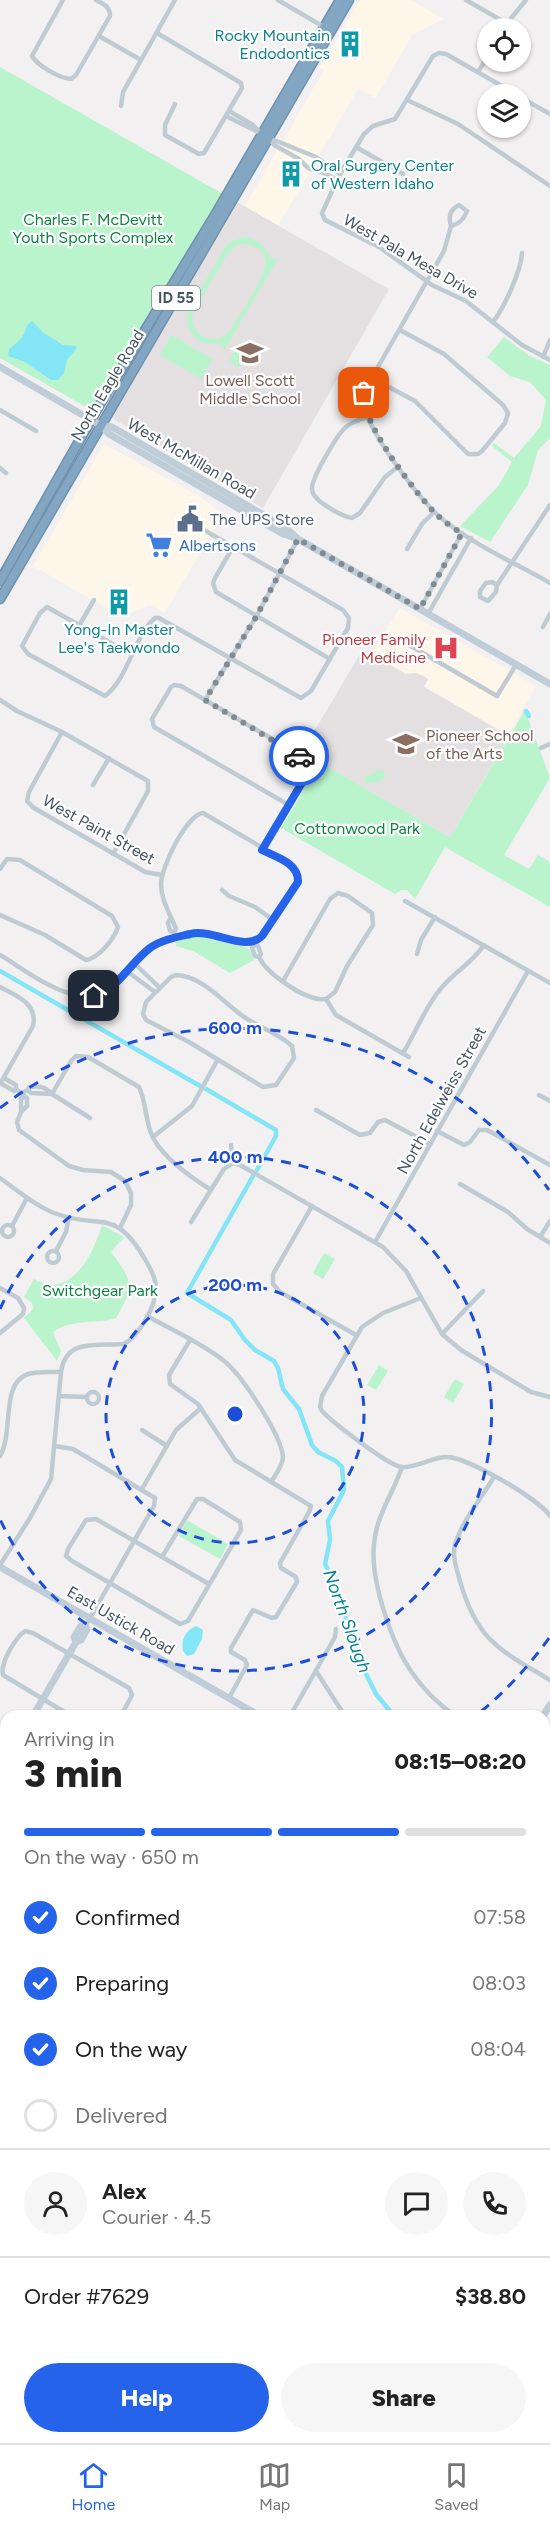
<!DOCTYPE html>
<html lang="en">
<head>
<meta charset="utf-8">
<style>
  :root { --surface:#fff; --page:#f6f6f6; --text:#222; --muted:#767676; --line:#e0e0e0; --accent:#2563eb }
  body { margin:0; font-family:Figtree,sans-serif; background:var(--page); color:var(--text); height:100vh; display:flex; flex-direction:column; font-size:22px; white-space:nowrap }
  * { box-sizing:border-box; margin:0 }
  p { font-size:20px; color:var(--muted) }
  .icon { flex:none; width:33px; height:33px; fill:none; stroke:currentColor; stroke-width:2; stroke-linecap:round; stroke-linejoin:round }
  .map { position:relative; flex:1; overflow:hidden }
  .details { position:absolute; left:0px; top:1710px; width:550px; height:734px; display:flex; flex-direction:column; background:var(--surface); border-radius:18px 18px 0 0; box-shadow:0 2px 4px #0004 }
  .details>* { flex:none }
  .buttons { position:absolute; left:477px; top:18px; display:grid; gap:12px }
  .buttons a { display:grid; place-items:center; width:54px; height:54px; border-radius:50%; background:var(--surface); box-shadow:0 2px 4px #0004; font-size:30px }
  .pin { position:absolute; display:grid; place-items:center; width:51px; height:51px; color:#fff; margin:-26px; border-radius:12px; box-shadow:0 3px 9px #0006 }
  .courier { position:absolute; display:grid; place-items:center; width:60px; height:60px; margin:-30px; border:4px solid #2563eb; border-radius:50%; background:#fff; color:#222; box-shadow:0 2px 8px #0007 }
  .overview em { font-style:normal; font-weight:800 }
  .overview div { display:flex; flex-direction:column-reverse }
  .overview { display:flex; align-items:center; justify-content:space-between; height:102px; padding:0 24px }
  h1 { font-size:39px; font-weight:800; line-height:45px }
  .bar { display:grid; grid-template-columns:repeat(4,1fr); gap:9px 6px; align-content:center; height:72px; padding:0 24px }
  .bar i { height:8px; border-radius:4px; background:var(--line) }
  .bar .on { background:var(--accent) }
  .bar p { grid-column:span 4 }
  .line { display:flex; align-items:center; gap:15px; padding:0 24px; border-top:2px solid var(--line) }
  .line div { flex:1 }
  .round { display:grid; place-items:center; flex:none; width:63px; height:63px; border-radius:32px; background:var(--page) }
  ol { padding:0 24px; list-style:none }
  li { display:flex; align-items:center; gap:18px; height:66px }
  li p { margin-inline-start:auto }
  li .icon { padding:6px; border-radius:50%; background:var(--accent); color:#fff; stroke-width:4 }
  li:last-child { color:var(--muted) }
  li i { width:33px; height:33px; border:3px solid var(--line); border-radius:50% }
  .primary-button { display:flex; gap:12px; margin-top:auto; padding:12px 24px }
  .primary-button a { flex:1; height:69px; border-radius:36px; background:var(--accent); color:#fff; font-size:24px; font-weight:800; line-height:69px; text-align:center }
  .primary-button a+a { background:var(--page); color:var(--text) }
  .menu { display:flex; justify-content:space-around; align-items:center; height:84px; border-top:2px solid var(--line); background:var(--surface); font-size:16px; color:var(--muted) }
  .menu a { display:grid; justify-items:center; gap:3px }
  .menu .on { color:var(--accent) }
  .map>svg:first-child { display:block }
  .commercial { fill:#fef6e8 }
  .education { fill:#e4e0e2 }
  .green { fill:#baf4cd; fill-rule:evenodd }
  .water { fill:#83e5f5 }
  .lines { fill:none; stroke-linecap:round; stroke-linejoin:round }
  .canal { stroke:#83e5f5; stroke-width:4.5 }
  .highway-casing { stroke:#6e91af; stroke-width:11 }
  .street { stroke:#bfcbd3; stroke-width:4.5 }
  .secondary { stroke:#becdd8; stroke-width:7 }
  .highway { stroke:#83a6c3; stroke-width:8 }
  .done { stroke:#828b92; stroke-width:6; stroke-dasharray:0 10.8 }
  .route { stroke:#2563eb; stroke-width:8 }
  .ring { fill:none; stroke:#1d4ed8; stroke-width:3; stroke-dasharray:10 8 }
  .labels { text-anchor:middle; stroke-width:4.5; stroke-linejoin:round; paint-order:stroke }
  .shield { fill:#fff; stroke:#7e888f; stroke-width:1.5 }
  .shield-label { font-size:15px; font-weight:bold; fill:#46555f }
  .culture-label { font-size:16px; fill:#0d838f; stroke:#fff; text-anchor:end }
  .park-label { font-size:16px; fill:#0d8440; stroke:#fff }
  .street-label { font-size:16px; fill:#46555f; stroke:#fff }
  .education-label { font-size:16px; fill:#785e54; stroke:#fff }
  .service-label { font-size:16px; fill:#4e5e75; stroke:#fff; text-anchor:start }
  .shop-label { font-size:16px; fill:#366cbe; stroke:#fff; text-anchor:start }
  .health-label { font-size:16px; fill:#be3a42; stroke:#fff; text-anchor:end }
  .water-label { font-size:18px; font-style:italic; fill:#038297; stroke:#fff }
  .centre { fill:#1d4ed8; stroke:#fff; stroke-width:3 }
  .ring-label { font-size:18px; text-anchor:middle; font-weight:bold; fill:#1d4ed8; stroke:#fff; stroke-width:4.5; stroke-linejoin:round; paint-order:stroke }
</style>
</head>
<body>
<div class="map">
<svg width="550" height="2443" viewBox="0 0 550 2443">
  <rect width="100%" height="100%" fill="#f2f0f0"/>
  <g class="commercial">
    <polygon points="360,0 411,0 443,19 412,35 376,98 358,89 278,226 245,206 324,70 320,67"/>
    <polygon points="104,444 201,497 223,514 165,613 149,605 122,617 33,566"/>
    <polygon points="400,608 536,686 508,735 424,686 414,673 406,674 371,654"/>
    <polygon points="544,1889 550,1892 550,1919 545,1916"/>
  </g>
  <g class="education">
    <polygon points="237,202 389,289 263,508 110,417"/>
    <polygon points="363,649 406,674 416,673 423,676 428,679 424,687 509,736 450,837 302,752"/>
  </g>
  <g class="green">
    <polygon points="0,67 223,194 95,404 86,407 0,358"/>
    <path d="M244,237C258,239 267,246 270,259L272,257L277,260L225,349L220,346L221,344L203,343C190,336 184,324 189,309L225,247L232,241ZM239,244C254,242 268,251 265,268C262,281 236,321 228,333C211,347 189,334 193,312L228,253Z"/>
    <polygon points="171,335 213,359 201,379 160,355"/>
    <polygon points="504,337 530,356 550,365 550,438 538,450 528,485 490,542 460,526 499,485 512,462 492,446 494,443 514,458 541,426 546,400 530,382 510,376 487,357"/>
    <polygon points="241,341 251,347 239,368 229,361"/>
    <path d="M525,710L550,778L504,855L529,869L538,855L550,862V907L445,847L415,899L407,890H401L395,894L281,828C295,804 317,780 302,752L450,837Z"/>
    <polygon points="382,769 386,776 384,779 374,783 365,783 364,777"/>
    <polygon points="197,936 244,947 249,949 254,960 230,973 193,951 176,946 175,942"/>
    <path d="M102,1225L124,1237L111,1252C134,1282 134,1287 116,1318C94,1325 73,1318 53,1332L61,1351L57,1361L24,1318L33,1309L32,1303L24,1297L34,1279C71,1300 93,1255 102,1225Z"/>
    <polygon points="324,1253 335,1259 323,1279 313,1273"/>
    <polygon points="379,1365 388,1371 376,1390 367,1385"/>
    <polygon points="455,1379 464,1384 453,1403 444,1397"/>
    <polygon points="187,1520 228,1544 220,1559 179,1536"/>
    <polygon points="0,1817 2,1817 6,1862 0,1859"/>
  </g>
  <g class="water">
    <path d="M32,321L44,333L63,345L76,346V349L67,360L64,373L58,380H51L25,362L8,356L9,349C14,345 21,340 24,334C27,327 26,325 32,321Z"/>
    <path d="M196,1626L203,1630L202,1639L194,1654L187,1656L183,1651C181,1639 185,1631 196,1626Z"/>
  </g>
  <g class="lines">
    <g class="canal">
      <polyline points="526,711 529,716"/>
      <polyline points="0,971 200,1086"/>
      <polyline points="206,1089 276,1130 276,1136 257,1170"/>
      <polyline points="253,1176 187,1293 231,1320 245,1340 255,1350 274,1361 278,1368 283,1389 299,1409 312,1445 318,1452 336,1461 342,1467 344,1490 328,1521 330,1540 325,1564 337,1587 356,1654 376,1694 394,1716"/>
      <polyline points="544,1790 550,1793"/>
      <polyline points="544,2171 550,2174"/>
      <polyline points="0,2382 6,2386"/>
      <polyline points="62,2443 65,2438"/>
    </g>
    <g class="highway-casing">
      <g id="highway">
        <polyline points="0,581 99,406 215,215 340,0"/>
        <polyline points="0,599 349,0"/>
      </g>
    </g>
    <g class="street">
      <path d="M63,0L32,56C38,66 59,78 71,79L76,75L110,16C110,7 104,4 96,0"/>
      <polyline points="278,0 324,27"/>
      <polyline points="466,0 506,23"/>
      <polyline points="503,28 526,0"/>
      <polyline points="157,33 241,83 242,88 204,153 199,154 165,135 165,125 175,104"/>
      <polyline points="99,36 141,60"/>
      <polyline points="478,72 488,56"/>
      <polyline points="516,94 446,54 439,53 433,56 395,119 373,126 364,134 340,174 322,213 325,220 379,247 432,285 466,301 522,345 550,360"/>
      <polyline points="520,97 550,114"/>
      <polyline points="407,100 458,124 550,186"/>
      <polyline points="121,106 123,92 175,0"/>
      <polyline points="226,116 262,134 253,125 229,111"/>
      <polyline points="356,147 403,174"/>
      <polyline points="337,180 322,172 308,168 299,159 274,145 269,138 316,157 340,174"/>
      <path d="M451,226C448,216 450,210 459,205L467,211C464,219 460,224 451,226L444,251L366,388C364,394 362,399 364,406C370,434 422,504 446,522C476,546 517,564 550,583"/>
      <path d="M493,322C504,308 521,271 522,253"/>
      <polyline points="543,357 550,340"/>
      <polyline points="372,378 415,401 468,454 478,454 482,451 505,423 508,413 503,405 444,354 400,330"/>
      <polyline points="0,410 36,431"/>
      <path d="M367,417C360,420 352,421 346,427C338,433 311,479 312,489C312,501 342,516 352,518L360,513L385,477L399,466"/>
      <polyline points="0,468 6,473"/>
      <polyline points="233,547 215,578 213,583 216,592 330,659"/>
      <polyline points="407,549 422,524 434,512"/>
      <polyline points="497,585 492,582 486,583 480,591 480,597 488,601 496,592 497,585 550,505"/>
      <polyline points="420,609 462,533"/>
      <polyline points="428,614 471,538"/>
      <polyline points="80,624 94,600"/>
      <polyline points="543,627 550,614"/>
      <polyline points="409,645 497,696 516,665"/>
      <path d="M132,655L47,607L40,613L22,646L28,654L105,696C128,679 134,636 155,618H159L301,698L311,691L348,628L349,618L343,610L204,530"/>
      <polyline points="0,700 17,711 62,732 148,781 148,791 113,854"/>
      <polyline points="205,700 256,617 298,539"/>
      <polyline points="62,732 29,792 27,801 34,808 135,866 145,872 162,875"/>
      <polyline points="541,748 550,744"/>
      <polyline points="93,785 109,758"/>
      <path d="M263,850C272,834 302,790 305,775C306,765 301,757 293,751L181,686L174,685L171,687L152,719L154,727L289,805"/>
      <path d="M0,869L7,859L20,860L112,916L118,927C114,939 99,958 86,960L45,935L0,915"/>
      <polyline points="222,890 229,896 255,907 273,920"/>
      <polyline points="405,901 550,983"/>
      <path d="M170,919L168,923L170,931L174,932L176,929C171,915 161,901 161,884C161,868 186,815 203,813L292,865L299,875C298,889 266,935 254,942"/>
      <polyline points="417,954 421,940 435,917"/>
      <path d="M0,955C34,975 84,1019 120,981C131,968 143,949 159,943C173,938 190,931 204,932C221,934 237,943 254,942"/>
      <path d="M259,957L261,954L258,946L255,945L252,948L255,956L259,957C267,974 307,1002 326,999L336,1015L409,1057"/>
      <polyline points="135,964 160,988"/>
      <polyline points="128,972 155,992"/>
      <path d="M176,975C204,976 225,1005 247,1019C262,1028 280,1035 292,1046L294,1058L276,1085L263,1087L189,1042L146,1020L143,1014L146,1002L171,977Z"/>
      <polyline points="283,981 330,899 338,893 348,896 372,913 373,925 347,966 335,992 326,999"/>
      <path d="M0,987C16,996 38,1003 33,1026L0,1084"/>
      <path d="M403,1053C416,1032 427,1003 444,985C458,969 472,963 484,945"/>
      <polyline points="4,1078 16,1085 16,1089 27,1098 27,1106 21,1112 21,1098 24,1097"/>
      <polyline points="0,1083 14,1091 16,1089"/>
      <path d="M21,1093L28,1090L29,1087C39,1086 45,1086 52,1094L31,1093L28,1090"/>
      <polyline points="539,1095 550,1101"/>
      <polyline points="316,1110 360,1135 370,1133 378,1122 385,1120 430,1144"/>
      <polyline points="21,1112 17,1122 19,1130 69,1166 83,1170 111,1172 125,1181 131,1193 131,1205 120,1228"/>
      <path d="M90,1118L52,1094L71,1061L76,1056L88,1057L139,1087C146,1101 145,1118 151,1133C159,1155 192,1178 211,1190"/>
      <polyline points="437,1131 464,1145 470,1142 479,1130 487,1130 550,1165"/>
      <polyline points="153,1137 192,1106 217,1061"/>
      <polyline points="231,1145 233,1163"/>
      <polyline points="233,1163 240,1165 383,1247 406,1271 442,1334 461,1350 531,1392 550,1397"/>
      <path d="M0,1178C17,1190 34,1205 54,1213C101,1231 114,1205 146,1261C155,1276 159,1286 153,1304C149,1316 136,1338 124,1344C97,1346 66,1338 61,1372L51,1479L30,1518L0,1565"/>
      <polyline points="460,1184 508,1212 527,1229 550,1243"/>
      <polyline points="312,1206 273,1274 273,1284 280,1292 356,1335"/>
      <polyline points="191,1222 224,1169 233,1163"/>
      <circle cx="8" cy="1231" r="6"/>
      <polyline points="12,1226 27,1198"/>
      <polyline points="540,1237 550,1221"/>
      <polyline points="375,1242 528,971"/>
      <circle cx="53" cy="1257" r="6"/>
      <polyline points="56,1251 66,1232 69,1217"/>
      <polyline points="0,1288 18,1298 24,1308 23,1314 0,1333"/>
      <path d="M421,1298L383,1313L362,1327L322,1396L320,1407L322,1411C332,1422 388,1465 401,1467C416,1469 431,1457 447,1457C467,1457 539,1499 550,1516"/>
      <path d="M147,1316C172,1330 200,1342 223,1360C241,1374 281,1434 283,1457C283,1465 276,1474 271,1482"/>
      <polyline points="442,1334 483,1291"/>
      <polyline points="190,1340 169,1375 170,1384 198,1404 235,1460 311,1506 309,1512 280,1563 281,1568 296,1577 297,1582 276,1617 272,1618 253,1610 231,1648 231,1652 245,1660 247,1665 229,1698"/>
      <circle cx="93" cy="1398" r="6"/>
      <polyline points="59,1396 87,1397"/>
      <polyline points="142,1430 167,1446"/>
      <polyline points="55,1446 73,1449 155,1498 154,1506 85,1627"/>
      <path d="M0,1456C14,1433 0,1383 28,1374C38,1371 50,1372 61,1372"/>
      <path d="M402,1467C393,1494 376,1516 374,1544C370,1580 392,1645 413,1674C424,1690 440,1705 455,1716"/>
      <path d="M494,1477C482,1497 461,1523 455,1545C452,1557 457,1570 460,1581C477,1641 500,1650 550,1680"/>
      <polyline points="142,1489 176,1430 201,1408"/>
      <polyline points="162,1557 197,1499 203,1499 240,1522 241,1530 188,1621 180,1624 72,1561 66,1556 68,1549 86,1520 96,1519 209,1584"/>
      <polyline points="316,1671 345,1716"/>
      <path d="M71,1716L3,1675C0,1663 15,1638 25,1631L33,1633L129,1688L132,1695L121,1716"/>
      <polyline points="290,1716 335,1637 336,1629"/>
      <polyline points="0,1736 6,1740"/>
      <polyline points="544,1857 550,1860"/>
      <polyline points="0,1883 6,1882"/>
      <polyline points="0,1968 6,1970"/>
      <polyline points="544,2022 550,2013"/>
      <polyline points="0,2051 6,2054"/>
      <polyline points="0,2080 6,2070"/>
      <polyline points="544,2129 550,2133"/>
      <polyline points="0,2190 6,2189"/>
      <polyline points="0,2201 6,2201"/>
      <polyline points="544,2210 550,2212"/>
      <polyline points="0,2305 6,2308"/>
      <polyline points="544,2327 550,2330"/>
      <polyline points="544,2383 550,2386"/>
      <polyline points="0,2425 6,2429"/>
      <polyline points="17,2438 20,2443"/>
      <polyline points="342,2438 352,2443"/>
      <polyline points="540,2438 550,2443"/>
      <polyline points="165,2443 169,2438"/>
      <polyline points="222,2443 225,2438"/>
      <polyline points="279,2443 282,2438"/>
      <polyline points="403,2443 405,2438"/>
    </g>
    <g class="secondary">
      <polyline points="0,367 100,425 109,434 283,534 296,538"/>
      <polyline points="100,425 112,427 286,528 298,539 550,684"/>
      <polyline points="0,1567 260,1716"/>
      <polygon points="81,1626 87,1629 81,1640 76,1642 74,1637"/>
      <polyline points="33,1716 76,1642"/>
      <polyline points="543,1716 550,1705"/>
      <polyline points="6,1771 3,1789 6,1826"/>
      <polyline points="544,1879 550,1882"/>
      <polyline points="122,2443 125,2438"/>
    </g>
    <use href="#highway" class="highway"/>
  </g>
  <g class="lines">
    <path class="done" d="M299,756L205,700L256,617L298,539L420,609L462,533C453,528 444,522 436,514C416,494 359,420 364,393"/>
    <path class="route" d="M94,996C120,987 129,964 150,948C161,940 177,937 190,934C213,928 245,953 262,936L298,882C299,863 276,857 262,850L303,781L305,770L299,756"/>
  </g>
  <g class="ring">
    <circle cx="235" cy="1414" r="129"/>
    <path d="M0 1309A257 257 0 1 1 0 1519"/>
    <path d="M549 1638A386 386 0 0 1 478 1714M0 1108A386 386 0 0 1 549 1190"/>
  </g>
  <defs>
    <g id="building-bare" transform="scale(2.07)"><path d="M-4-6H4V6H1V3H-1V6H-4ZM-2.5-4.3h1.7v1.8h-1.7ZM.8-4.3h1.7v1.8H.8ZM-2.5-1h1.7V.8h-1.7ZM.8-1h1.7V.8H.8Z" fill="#0f9aa8" stroke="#fff" stroke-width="2.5" paint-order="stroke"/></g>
    <g id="school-bare" transform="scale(2.07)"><path d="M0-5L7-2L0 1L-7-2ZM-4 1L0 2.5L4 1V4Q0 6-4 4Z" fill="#8d6e63" stroke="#fff" stroke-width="2.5" paint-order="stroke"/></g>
    <g id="civic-bare" transform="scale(2.07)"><path d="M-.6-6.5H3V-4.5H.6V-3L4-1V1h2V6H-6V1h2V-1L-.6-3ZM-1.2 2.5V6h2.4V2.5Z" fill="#5c6f8a" stroke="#fff" stroke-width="2.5" paint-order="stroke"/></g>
    <g id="supermarket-bare" transform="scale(2.07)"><path d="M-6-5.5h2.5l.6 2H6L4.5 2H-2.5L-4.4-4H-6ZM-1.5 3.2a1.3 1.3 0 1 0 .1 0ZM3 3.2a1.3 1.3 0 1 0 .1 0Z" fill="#3f7fe0" stroke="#fff" stroke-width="2.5" paint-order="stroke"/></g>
    <g id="hospital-bare" transform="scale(2.07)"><path d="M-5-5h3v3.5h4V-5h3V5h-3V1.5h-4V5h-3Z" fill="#e0444e" stroke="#fff" stroke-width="2.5" paint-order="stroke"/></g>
  </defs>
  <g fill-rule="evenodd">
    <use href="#building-bare" x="350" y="44"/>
    <use href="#building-bare" x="291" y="174"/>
    <use href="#school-bare" x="250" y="353"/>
    <use href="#civic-bare" x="190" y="519"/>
    <use href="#supermarket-bare" x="159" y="545"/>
    <use href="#building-bare" x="119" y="602"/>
    <use href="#hospital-bare" x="446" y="648"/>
    <use href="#school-bare" x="406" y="744"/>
  </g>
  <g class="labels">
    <rect class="shield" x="152" y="286" width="48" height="24" rx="4.5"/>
    <g class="shield-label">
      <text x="176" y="303">ID 55</text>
    </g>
    <g class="culture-label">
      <text x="330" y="41">Rocky Mountain<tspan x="330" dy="18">Endodontics</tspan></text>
      <text x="311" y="171" text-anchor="start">Oral Surgery Center<tspan x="311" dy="18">of Western Idaho</tspan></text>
      <text x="119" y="635" text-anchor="middle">Yong-In Master<tspan x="119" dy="18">Lee's Taekwondo</tspan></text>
    </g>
    <g class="park-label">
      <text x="93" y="225">Charles F. McDevitt<tspan x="93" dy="18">Youth Sports Complex</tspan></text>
      <text x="357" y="834">Cottonwood Park</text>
      <text x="100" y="1296">Switchgear Park</text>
    </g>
    <g class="street-label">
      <text transform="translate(411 256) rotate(30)" y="6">West Pala Mesa Drive</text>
      <text transform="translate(107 385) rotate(-59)" y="6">North Eagle Road</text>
      <text transform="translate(192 458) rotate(30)" y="6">West McMillan Road</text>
      <text transform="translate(99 829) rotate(29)" y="6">West Paint Street</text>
      <text transform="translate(441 1100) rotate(-61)" y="6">North Edelweiss Street</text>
      <text transform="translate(121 1620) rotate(30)" y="6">East Ustick Road</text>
    </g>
    <g class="education-label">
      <text x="250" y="386">Lowell Scott<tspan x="250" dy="18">Middle School</tspan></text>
      <text x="426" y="741" text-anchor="start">Pioneer School<tspan x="426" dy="18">of the Arts</tspan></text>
    </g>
    <g class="service-label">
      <text x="210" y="525">The UPS Store</text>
    </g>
    <g class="shop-label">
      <text x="179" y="551">Albertsons</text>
    </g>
    <g class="health-label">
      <text x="426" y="645">Pioneer Family<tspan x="426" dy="18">Medicine</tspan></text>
    </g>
    <g class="water-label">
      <text transform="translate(347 1621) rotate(70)" y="6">North Slough</text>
    </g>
  </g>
  <circle cx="235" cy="1414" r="9" class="centre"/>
  <g class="ring-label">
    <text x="235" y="1034">600 m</text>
    <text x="235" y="1163">400 m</text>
    <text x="235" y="1291">200 m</text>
  </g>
</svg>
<div class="buttons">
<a><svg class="icon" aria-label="locate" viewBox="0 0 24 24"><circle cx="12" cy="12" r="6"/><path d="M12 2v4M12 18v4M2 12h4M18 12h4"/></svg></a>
<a><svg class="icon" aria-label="layers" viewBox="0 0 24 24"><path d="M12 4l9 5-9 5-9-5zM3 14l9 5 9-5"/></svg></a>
</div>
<div class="pin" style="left:364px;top:393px;background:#ea580c"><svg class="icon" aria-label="bag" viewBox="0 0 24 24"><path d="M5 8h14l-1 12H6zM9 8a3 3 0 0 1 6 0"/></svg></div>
<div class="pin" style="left:94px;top:996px;background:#1f2937"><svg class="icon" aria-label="home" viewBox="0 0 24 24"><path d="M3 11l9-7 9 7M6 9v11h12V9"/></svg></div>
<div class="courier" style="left:299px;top:756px"><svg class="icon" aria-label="car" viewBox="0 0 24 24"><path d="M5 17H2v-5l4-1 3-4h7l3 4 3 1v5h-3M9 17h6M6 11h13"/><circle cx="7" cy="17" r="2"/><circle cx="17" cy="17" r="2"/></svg></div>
<section class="details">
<div class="overview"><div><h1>3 min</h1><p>Arriving in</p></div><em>08:15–08:20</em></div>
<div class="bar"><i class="on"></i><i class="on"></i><i class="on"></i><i></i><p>On the way · 650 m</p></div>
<ol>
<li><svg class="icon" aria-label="check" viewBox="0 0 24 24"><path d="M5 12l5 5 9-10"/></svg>Confirmed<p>07:58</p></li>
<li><svg class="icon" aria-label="check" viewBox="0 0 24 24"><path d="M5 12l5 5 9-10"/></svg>Preparing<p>08:03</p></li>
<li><svg class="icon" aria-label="check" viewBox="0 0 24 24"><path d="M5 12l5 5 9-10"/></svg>On the way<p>08:04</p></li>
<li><i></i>Delivered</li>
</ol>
<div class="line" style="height:108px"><a class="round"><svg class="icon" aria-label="person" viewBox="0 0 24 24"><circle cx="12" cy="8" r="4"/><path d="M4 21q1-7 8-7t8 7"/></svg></a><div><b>Alex</b><p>Courier · 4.5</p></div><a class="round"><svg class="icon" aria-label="chat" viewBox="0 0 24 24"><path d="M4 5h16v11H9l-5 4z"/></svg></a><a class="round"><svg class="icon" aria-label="phone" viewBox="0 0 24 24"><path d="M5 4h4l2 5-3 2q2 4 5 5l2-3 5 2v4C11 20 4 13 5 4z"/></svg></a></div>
<div class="line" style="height:78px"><div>Order #7629</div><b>$38.80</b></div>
<div class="primary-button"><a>Help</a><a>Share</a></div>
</section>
</div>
<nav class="menu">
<a class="on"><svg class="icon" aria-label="home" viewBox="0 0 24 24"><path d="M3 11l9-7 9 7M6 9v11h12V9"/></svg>Home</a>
<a><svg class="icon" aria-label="map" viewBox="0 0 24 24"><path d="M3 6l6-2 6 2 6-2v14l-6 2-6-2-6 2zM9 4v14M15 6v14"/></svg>Map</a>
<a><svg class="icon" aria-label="saved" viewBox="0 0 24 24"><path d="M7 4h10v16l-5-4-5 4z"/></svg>Saved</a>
</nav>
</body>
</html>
